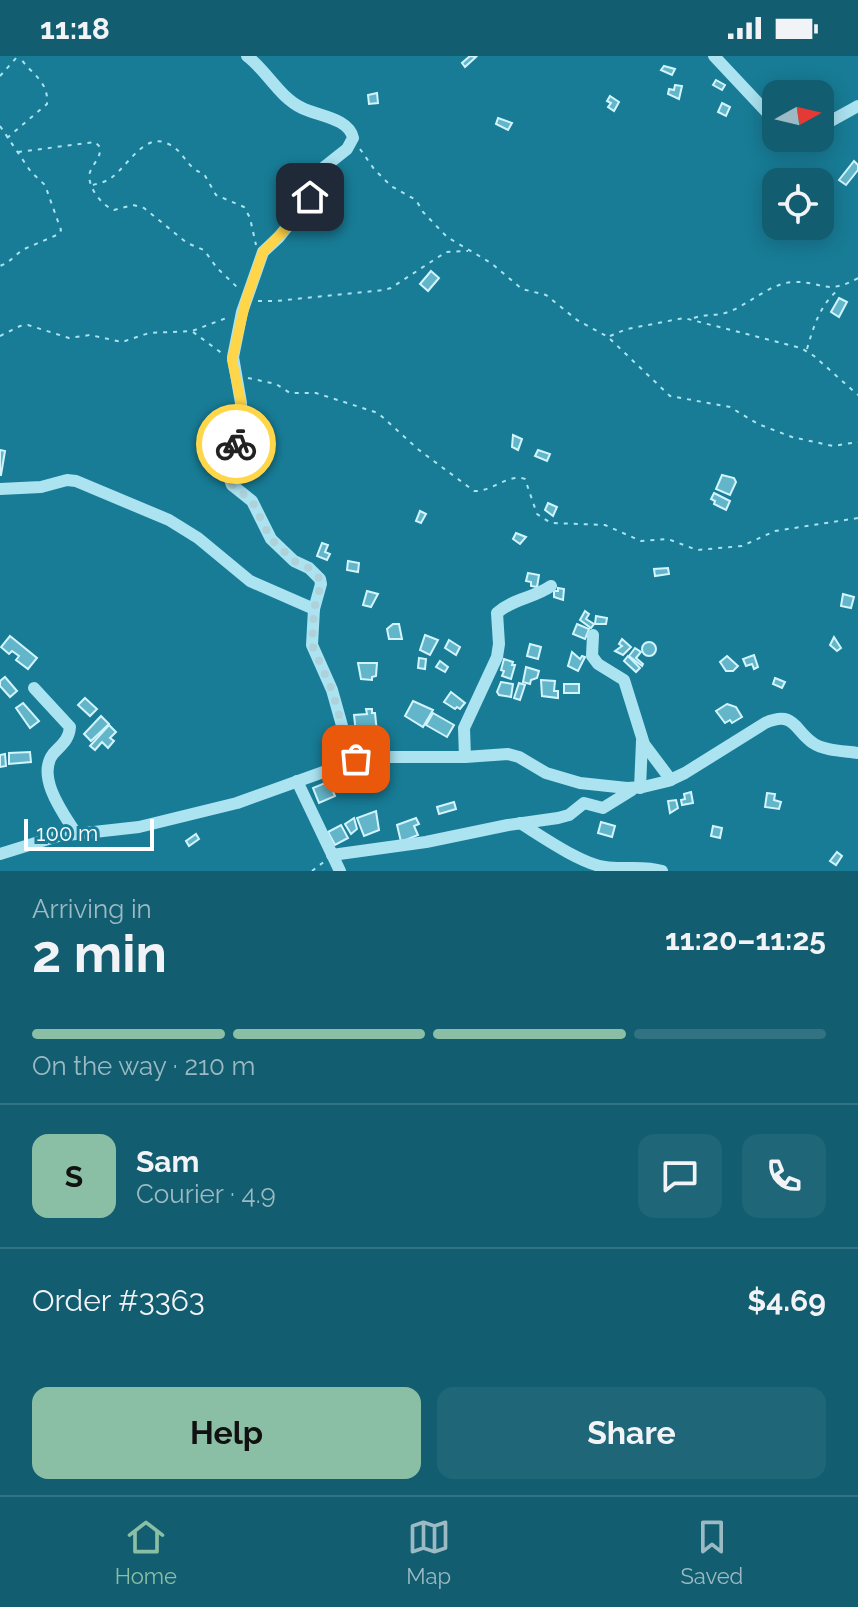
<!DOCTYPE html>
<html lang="en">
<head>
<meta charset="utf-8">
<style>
  :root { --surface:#125d70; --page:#1f6678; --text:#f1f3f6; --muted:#9cbac3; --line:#317283; --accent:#8abfa5 }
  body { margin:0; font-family:Raleway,sans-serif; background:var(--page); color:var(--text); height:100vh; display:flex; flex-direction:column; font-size:30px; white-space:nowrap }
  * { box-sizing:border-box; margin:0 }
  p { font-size:26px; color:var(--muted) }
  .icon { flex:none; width:44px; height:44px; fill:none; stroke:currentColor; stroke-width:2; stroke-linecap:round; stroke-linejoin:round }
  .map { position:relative; height:815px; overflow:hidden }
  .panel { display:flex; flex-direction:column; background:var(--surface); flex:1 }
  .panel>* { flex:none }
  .needle { width:52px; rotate:82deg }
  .tools { position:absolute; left:762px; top:24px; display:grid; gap:16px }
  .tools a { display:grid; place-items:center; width:72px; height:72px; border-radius:16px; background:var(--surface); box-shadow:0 4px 20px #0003; font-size:40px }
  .scale { position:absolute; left:24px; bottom:20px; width:130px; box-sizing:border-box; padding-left:8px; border:4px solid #fff; border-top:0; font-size:22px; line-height:28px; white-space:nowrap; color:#fff; -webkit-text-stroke:6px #187c96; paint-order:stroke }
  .pin { position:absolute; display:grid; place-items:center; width:68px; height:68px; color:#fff; margin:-34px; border-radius:16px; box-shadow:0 4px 12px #0006 }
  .courier { position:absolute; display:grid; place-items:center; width:80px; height:80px; margin:-40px; border:6px solid #ffd54a; border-radius:50%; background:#fff; color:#222; box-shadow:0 2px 10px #0007 }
  .overview em { font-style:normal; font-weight:700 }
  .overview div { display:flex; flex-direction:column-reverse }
  .overview { display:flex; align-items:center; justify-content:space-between; height:136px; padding:0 32px }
  h1 { font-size:52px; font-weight:700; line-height:60px }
  .bar { display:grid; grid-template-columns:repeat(4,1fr); gap:12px 8px; align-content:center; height:96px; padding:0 32px }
  .bar i { height:10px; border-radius:6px; background:var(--line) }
  .bar .current { background:var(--accent) }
  .bar p { grid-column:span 4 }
  .line { display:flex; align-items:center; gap:20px; padding:0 32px; border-top:2px solid var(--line) }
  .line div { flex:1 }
  .round { display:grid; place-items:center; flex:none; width:84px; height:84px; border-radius:16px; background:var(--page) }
  .action { display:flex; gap:16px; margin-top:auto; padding:16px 32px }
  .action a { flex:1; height:92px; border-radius:16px; background:var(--accent); color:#111; font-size:32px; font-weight:700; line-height:92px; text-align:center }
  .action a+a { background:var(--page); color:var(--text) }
  .status { display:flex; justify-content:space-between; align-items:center; height:56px; padding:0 40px; background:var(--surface); direction:ltr }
  .status svg { height:22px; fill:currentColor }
  .tabs { display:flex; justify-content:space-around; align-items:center; height:112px; border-top:2px solid var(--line); background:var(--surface); font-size:22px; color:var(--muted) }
  .tabs a { display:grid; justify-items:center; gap:4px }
  .tabs .current { color:var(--accent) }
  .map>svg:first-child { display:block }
  .building { fill:#63b5c9; stroke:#d2f4fc; stroke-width:2 }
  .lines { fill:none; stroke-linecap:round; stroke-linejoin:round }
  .path { stroke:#abe3f1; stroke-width:2; stroke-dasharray:4 6; stroke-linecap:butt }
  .minor { stroke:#abe3f1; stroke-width:12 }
  .done { stroke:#aed1da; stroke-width:8; stroke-dasharray:0 14.4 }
  .route { stroke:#ffd54a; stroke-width:10 }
</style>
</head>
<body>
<div class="status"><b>11:18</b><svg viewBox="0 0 49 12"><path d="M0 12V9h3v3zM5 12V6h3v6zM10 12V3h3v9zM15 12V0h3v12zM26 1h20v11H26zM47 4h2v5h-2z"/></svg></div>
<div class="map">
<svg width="858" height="815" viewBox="0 0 858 815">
  <rect width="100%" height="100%" fill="#187c96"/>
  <g class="building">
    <polygon points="470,0 476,1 465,11 462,7"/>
    <polygon points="664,10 675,13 672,19 661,14"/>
    <polygon points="716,24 725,29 722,34 713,29"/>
    <polygon points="675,29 682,30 679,43 668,38 669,33 674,34"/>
    <polygon points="377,37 378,47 369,48 368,39"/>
    <polygon points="610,40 619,46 614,55 608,51 611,47 607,45"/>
    <polygon points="722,47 730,51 726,60 718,56"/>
    <polygon points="498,62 512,67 508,74 496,68"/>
    <polygon points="854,105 858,109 858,114 846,129 839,124"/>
    <polygon points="431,215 439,222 428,235 420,228"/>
    <polygon points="839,242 847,246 839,261 831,256"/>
    <polygon points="513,379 522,383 518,394 512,391"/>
    <polygon points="0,394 5,395 1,419 0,419"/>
    <polygon points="538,394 550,398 547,405 535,400"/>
    <polygon points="722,419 734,422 736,426 730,439 716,433"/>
    <polygon points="714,437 730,445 726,454 714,448 715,445 711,443"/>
    <polygon points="548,447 557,451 553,460 545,454"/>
    <polygon points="420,455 426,458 421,467 416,465"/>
    <polygon points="516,477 526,481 520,488 513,483"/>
    <polygon points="322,487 328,489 325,496 330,498 327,504 317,500"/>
    <polygon points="348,505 359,507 358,516 347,514"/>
    <polygon points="668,512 669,518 655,520 654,513"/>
    <polygon points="528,517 539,519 537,531 531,530 531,526 526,525"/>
    <polygon points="558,532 564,533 563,544 554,541 554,535 558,535"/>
    <polygon points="367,535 378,538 371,551 363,549"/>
    <polygon points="843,538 854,541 851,552 841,550"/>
    <polygon points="585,555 589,558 586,563 594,568 591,572 580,564"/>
    <polygon points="596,560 607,562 606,568 595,568"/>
    <polygon points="393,568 399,568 402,583 389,583 387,573"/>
    <polygon points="577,568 589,573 585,583 573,578"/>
    <polygon points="425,579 438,584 430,599 420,594"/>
    <polygon points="10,580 37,602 28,613 16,604 19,600 12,595 9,598 1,591"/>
    <polygon points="834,581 841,592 837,595 830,589"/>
    <polygon points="622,583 631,591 623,599 615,595 622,590 619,588"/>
    <polygon points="449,584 460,591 456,599 445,592"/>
    <circle cx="649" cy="593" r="7"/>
    <polygon points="530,588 541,591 538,603 527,600"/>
    <polygon points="635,592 641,596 636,602 643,608 642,610 629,600"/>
    <polygon points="572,596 580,603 582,600 585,601 578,615 568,610"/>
    <polygon points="754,599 758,611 754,613 752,608 746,610 743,603"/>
    <polygon points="628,600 640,612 636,616 624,605"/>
    <polygon points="727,600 738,610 733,615 726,615 720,606"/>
    <polygon points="419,602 426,603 425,613 418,612"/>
    <polygon points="504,603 513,606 512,609 515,609 511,623 502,620 504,615 501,614"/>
    <polygon points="440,605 448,611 445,616 436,611"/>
    <polygon points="358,607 377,607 376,620 372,621 372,624 361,623"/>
    <polygon points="526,611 539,615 537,622 531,624 530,628 523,626"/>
    <polygon points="5,621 17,635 10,641 0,630 0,625"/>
    <polygon points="775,622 785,626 782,632 773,628"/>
    <polygon points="541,624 555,625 554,635 558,635 558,642 542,640"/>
    <polygon points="501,626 513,628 511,641 499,639 497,636"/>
    <polygon points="519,627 525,629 520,644 514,642"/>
    <rect x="564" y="628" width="15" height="9"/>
    <polygon points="451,636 465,647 460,653 457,651 455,653 444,646"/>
    <polygon points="85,642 97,653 90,660 78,649"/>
    <polygon points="413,645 433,654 423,671 405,660"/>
    <polygon points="23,647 39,665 30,672 16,652"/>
    <polygon points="727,648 736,651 742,661 732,667 730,664 725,667 716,655"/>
    <polygon points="366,653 372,653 372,657 375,657 377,676 356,677 354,659 367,658"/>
    <polygon points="433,657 454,669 447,681 426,669"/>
    <polygon points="101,660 109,668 91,685 84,678"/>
    <polygon points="109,669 116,676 110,682 114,685 108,692 102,686 95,694 90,690"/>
    <polygon points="30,696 31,706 9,708 9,697"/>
    <polygon points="5,698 6,710 0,711 0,699"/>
    <polygon points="325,727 326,730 330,728 335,740 319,747 313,732"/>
    <polygon points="691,736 693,747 682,749 681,744 685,743 684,738"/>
    <polygon points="767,737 775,738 774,744 781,746 779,753 765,751"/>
    <polygon points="676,744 678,752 670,757 668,745"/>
    <polygon points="454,746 456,753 439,758 437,751"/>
    <polygon points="376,755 379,774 364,780 357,762"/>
    <polygon points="354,762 357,773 351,778 345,768"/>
    <polygon points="416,762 419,768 414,770 418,779 401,786 397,769"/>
    <polygon points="601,766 615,770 612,781 598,777"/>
    <polygon points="341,769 348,782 335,789 328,776"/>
    <polygon points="713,770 722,772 720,782 711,780"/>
    <polygon points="196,778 199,783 189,790 186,785"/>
    <polygon points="837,796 842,800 836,809 830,805"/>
  </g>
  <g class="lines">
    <g class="path">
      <polyline points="0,20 18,0"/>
      <polyline points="0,70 31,116 45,129 61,174 59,178 22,194 7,207 0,210"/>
      <path d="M7,82L47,48C49,24 30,18 19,0"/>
      <polyline points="360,93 374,113 391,130 416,144 423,156 447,181 491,207 522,233 546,239 577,264 608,281 670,340 730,351 758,368 792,381 833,390 858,386"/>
      <path d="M18,96L95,86L100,91C101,102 94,106 90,116C86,130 102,150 114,154L133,149L144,152L187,187L204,194L217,212L238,232"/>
      <path d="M93,129C99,127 106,126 111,122C127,111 144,77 166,87C185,94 184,111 204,118L216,139L244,151L250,162L256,189"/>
      <polyline points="258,245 276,245 384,234 391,232 446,196 468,195"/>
      <path d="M694,262C705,258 714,260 725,257C748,250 768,228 792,226C823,225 826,240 858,222"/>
      <polyline points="193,276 223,298"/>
      <polyline points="0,280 20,270 28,269 69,282 90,279 122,286 149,277 192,275 229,261"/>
      <polyline points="610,280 627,273 684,262 801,292 814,300 858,339"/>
      <path d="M807,293C814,269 820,249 839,233"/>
      <path d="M248,322L276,328L290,337H316L378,357L419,394L474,435C492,436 508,417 525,423L537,458L546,464L552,467L605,469L641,485L668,483L697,494L742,490L775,475L858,462"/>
      <polyline points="312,815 325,805"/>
    </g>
    <g class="minor">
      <path d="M247,0C267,15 279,41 302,52C318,60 349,62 353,82L347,93L323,112L306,147L279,181L263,196L242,256L233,301L241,347V367L228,419L232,429L252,445L271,483L294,505L309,512L320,523L321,528L314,553L312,589L332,634L348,691L356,703"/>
      <polyline points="714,0 776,66"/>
      <polyline points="820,71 858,50"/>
      <polyline points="0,433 41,431 67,424 76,425 169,464 198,482 250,525 314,553"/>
      <polyline points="593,579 592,600 598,608 624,624 644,688 671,724"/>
      <path d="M34,632L70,671C69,684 61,689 53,698C36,721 63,757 75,776"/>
      <path d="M465,701L464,672L497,601L499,588L497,557C512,543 534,542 551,530"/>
      <polyline points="297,725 340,815"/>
      <polyline points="640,732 642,685"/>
      <path d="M520,767C541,780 581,808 605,811C624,814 643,809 662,815"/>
      <path d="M0,798L58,780L139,771L237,747L365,701H465L508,698L519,701L546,717L580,727L627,732L643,731L668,725L685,717L765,667C795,654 794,674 813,687C824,695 845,695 858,697"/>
      <polyline points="332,799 426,786 508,769 558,762 569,759 584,747 603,752 632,734"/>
    </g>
  </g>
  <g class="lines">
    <polyline class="done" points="236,388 228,419 232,429 252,445 271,483 294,505 309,512 320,523 321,528 314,553 312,589 332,634 348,691 356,703"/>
    <polyline class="route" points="236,388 241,367 241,347 232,304 246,244 263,196 289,169 310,141"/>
  </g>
</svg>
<div class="tools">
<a><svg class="needle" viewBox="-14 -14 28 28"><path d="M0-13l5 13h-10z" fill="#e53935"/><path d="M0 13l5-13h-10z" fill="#9cbac3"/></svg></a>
<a><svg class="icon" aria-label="locate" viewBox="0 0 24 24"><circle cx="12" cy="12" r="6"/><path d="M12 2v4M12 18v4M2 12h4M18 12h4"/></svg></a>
</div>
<div class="scale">100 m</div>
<div class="pin" style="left:356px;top:703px;background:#ea580c"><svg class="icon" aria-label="bag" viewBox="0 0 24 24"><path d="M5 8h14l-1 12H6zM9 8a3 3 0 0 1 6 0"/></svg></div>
<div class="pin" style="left:310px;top:141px;background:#1f2937"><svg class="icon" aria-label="home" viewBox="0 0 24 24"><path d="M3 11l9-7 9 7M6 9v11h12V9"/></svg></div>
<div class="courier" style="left:236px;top:388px"><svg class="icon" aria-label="bike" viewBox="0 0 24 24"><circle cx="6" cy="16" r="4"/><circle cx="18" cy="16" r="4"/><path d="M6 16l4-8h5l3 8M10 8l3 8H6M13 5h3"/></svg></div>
</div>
<section class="panel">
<div class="overview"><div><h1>2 min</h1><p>Arriving in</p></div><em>11:20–11:25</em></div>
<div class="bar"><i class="current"></i><i class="current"></i><i class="current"></i><i></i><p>On the way · 210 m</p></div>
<div class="line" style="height:144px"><b class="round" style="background:var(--accent);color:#111">S</b><div><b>Sam</b><p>Courier · 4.9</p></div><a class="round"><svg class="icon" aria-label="chat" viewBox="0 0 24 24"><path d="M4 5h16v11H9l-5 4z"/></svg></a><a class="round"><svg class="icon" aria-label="phone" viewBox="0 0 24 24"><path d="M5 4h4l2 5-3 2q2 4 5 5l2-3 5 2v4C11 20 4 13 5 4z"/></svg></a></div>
<div class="line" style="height:104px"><div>Order #3363</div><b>$4.69</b></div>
<div class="action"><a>Help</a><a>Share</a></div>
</section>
<nav class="tabs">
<a class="current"><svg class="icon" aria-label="home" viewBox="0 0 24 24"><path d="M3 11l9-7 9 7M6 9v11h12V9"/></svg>Home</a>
<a><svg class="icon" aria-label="map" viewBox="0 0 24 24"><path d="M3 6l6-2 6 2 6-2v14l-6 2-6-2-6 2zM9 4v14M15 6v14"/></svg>Map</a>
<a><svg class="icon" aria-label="saved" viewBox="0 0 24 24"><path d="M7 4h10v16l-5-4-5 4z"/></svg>Saved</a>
</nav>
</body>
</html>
